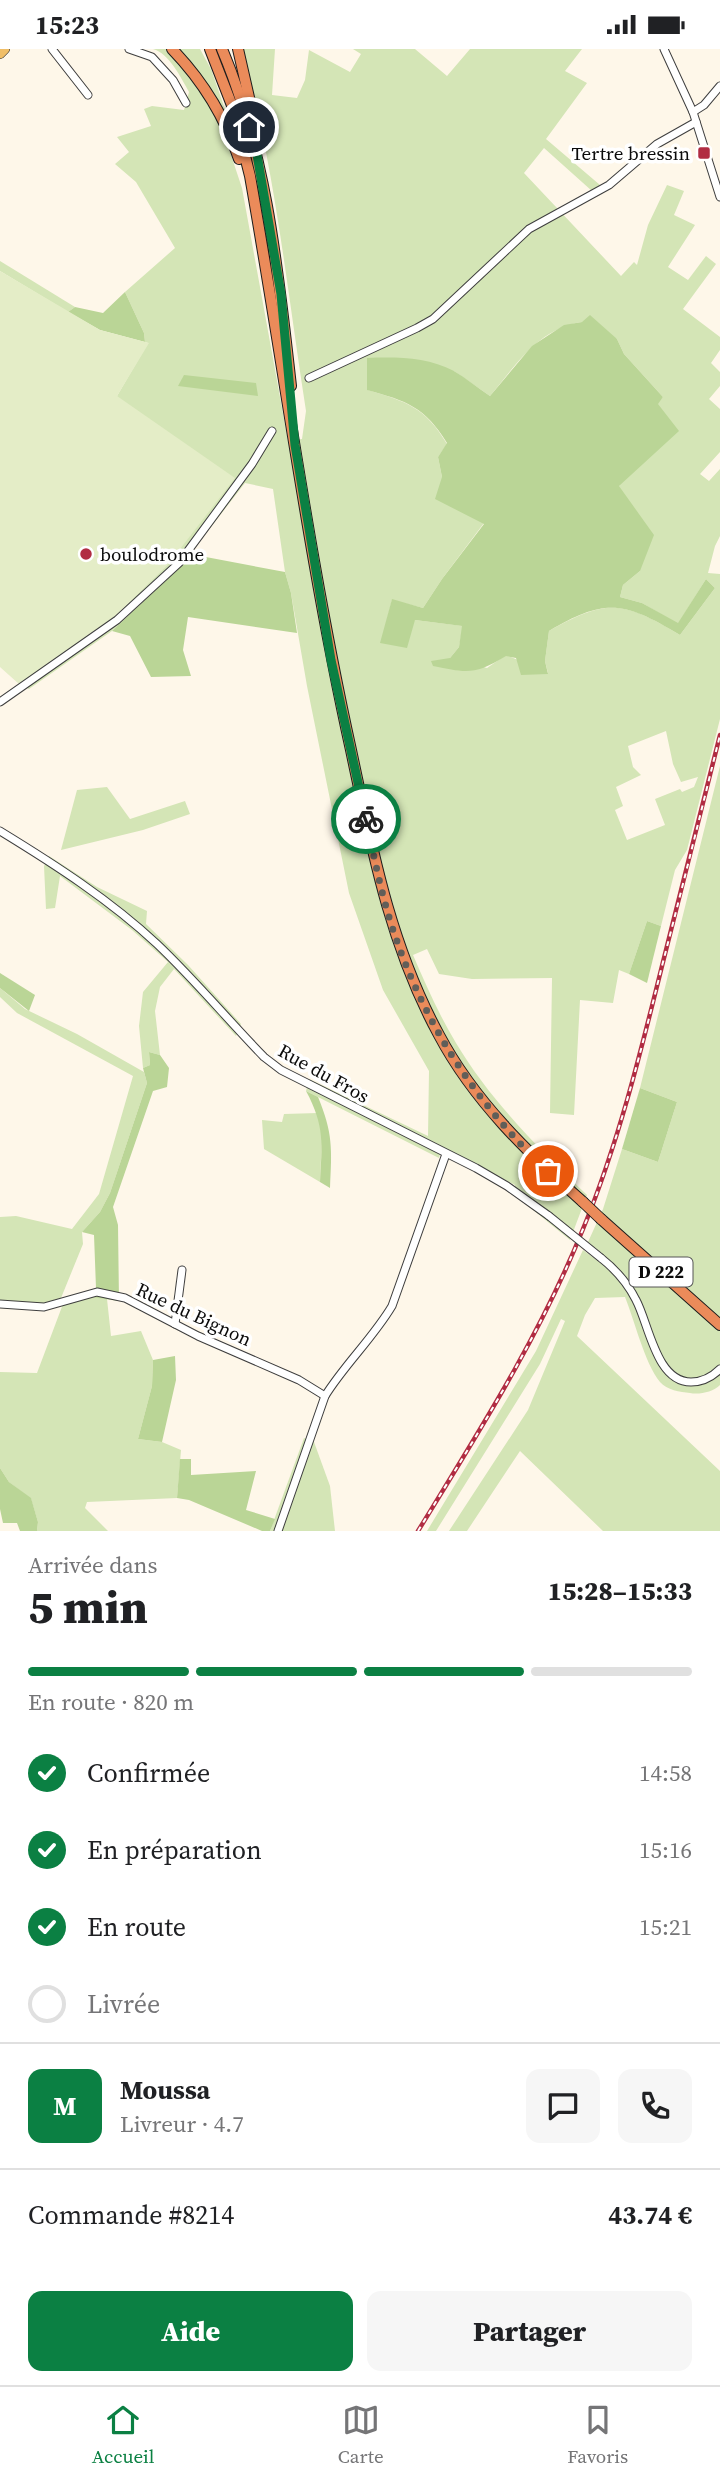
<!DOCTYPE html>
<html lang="fr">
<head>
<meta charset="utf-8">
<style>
  :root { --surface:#fff; --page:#f6f6f6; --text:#202124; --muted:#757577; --line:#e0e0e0; --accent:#0b8043 }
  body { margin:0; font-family:"Source Serif 4",serif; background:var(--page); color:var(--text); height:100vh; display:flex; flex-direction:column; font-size:26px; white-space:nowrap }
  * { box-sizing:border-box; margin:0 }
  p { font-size:23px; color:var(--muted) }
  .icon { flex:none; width:38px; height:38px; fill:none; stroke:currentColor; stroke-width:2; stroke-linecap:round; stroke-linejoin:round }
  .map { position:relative; height:1482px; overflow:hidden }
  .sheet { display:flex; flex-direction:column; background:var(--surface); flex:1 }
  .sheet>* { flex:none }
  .pin { position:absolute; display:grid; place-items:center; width:60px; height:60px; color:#fff; margin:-30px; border:4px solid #fff; border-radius:50%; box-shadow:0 2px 7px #0007 }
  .courier { position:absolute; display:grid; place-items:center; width:70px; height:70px; margin:-35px; border:5px solid #0b8043; border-radius:50%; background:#fff; color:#222; box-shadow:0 2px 9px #0007 }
  .summary em { font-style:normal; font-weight:800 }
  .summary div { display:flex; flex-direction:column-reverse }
  .summary { display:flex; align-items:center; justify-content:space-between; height:119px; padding:0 28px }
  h1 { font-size:46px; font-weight:800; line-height:52px }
  .bar { display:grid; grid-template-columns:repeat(4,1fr); gap:10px 7px; align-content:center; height:84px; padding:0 28px }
  .bar i { height:9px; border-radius:5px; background:var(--line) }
  .bar .active { background:var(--accent) }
  .bar p { grid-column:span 4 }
  .line { display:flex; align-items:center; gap:18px; padding:0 28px; border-top:2px solid var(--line) }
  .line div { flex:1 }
  .round { display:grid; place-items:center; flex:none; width:74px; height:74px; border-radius:14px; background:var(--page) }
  ol { padding:0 28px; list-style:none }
  li { display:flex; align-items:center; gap:21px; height:77px }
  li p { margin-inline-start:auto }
  li .icon { padding:7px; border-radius:50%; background:var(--accent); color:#fff; stroke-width:4 }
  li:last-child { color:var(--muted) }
  li i { width:38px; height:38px; border:4px solid var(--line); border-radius:50% }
  .primary-button { display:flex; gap:14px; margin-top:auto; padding:14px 28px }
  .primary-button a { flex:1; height:80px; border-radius:14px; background:var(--accent); color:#fff; font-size:28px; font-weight:800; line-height:80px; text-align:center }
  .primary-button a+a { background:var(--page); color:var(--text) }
  .status { display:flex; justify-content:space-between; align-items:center; height:49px; padding:0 35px; background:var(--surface); direction:ltr }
  .status svg { height:19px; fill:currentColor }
  .tabs { display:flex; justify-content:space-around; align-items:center; height:98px; border-top:2px solid var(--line); background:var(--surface); font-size:19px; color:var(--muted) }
  .tabs a { display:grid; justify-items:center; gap:4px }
  .tabs .active { color:var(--accent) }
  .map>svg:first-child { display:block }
  .green { fill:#d4e5b6; fill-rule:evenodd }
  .forest { fill:#bad596 }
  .pitch { fill:#e4edc7 }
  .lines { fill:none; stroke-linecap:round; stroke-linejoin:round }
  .minor-casing { stroke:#3e3e3e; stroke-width:9 }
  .major-casing { stroke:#1c1c1c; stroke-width:10 }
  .highway-casing { stroke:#1c1c1c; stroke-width:12 }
  .minor { stroke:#fff; stroke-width:7 }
  .major { stroke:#f0be67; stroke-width:9 }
  .highway { stroke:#eb8b5a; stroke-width:10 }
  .rail-casing { stroke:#b12c42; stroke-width:4.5 }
  .rail { stroke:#fff; stroke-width:2; stroke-dasharray:5; stroke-linecap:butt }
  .minor-bridge-casing { stroke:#3e3e3e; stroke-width:9; stroke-linecap:butt }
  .highway-bridge-casing { stroke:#1c1c1c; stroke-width:12; stroke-linecap:butt }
  .minor-bridge { stroke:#fff; stroke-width:7 }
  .highway-bridge { stroke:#eb8b5a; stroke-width:10 }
  .done { stroke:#605e59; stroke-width:7; stroke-dasharray:0 12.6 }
  .route { stroke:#0b8043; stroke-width:9 }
  .poi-dot { fill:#b12c42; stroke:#fff; stroke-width:2.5 }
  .labels { text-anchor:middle; stroke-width:7; stroke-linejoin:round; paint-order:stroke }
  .shield { fill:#fff; stroke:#545454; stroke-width:2 }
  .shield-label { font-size:18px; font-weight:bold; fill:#0b0b0b }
  .poi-label { font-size:19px; fill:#0b0b0b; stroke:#fff; text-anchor:end }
  .street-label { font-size:19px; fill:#0b0b0b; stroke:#fff }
</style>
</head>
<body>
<div class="status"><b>15:23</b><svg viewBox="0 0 49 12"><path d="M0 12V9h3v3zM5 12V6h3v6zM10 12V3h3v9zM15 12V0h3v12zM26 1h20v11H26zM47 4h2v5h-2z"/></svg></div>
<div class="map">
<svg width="720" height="1482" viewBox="0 0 720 1482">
  <rect width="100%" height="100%" fill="#fef7e9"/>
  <g class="green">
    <path d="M153,0H200L211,20L227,66L224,85L242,139L288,392L302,390L306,362C287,241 275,118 242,0H275L272,46L297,49L305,31L309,1L350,23L361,5L353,0H415L447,27L470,0H582L565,22L587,34L546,90L600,136L592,142L544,99L524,124L621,227L634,213L637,216L648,176L667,136L684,142L674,166L695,176L668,218L688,231L706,207L716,215L683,260L720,288V301L711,314L720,323V337L709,350L720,360V403L700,425L709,432L720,420V487L715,497L708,524L720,525V670L687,801L675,821L661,877L647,872L629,925L619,921L613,954L580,951L574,1066L550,1064L552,929L472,930L439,925L427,900L413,906C426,936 439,966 456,994C490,1051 539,1100 587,1146L570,1191L516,1147L515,1136L442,1098L439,1109L306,1042L309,1030L428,1087L429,1022L383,941L349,844L307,637L291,544L285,523L273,440L245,434L179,519L112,582L29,640L19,635L114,568L170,513L117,347L148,294L145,293L144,284L125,243L175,199L136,133L115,115L129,103L117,88L151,77L144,60L152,57L184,61L189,43C181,29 169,4 153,0ZM582,273L617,290L624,305L663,348L657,355L619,437L640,522L623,536L620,548L642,554L678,575L706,530L715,539L680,586C624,552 607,549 549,582L545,612L548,624L506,606L487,619L450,609L459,598L463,577L415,571L381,594L392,551L423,559L442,530L484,474L442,428L438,408L447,395C425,358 407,353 368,341L454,322L490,347C516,316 539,279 582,273ZM666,682L673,715L681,733L698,728L694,738L682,743L680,740L655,750L665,776L627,791L615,761L623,757L616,738L641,726L633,718L628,697Z"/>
    <polygon points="0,212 75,258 68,263 0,222"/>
    <path d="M720,717V1336C713,1343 699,1346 690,1344C680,1343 667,1341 660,1333C645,1315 634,1270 625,1248L595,1249L585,1266L577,1287L720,1422V1482H603L520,1402L467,1482H449L528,1361L565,1272L561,1270L540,1315L436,1482H427L536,1302L583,1201L601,1214L603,1205L588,1193L603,1160L622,1100L658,1113L677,1053L640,1039Z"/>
    <polygon points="107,738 130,770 185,752 190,765 143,781 61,801 77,741"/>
    <polygon points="49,807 97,838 147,862 146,875 188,916 241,975 236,987 174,920 160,938 155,962 160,1006 149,1003 150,1016 143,1019 139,977 143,943 168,913 132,881 60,827 55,859 46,860 44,817"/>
    <polygon points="0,939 25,960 77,985 144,1023 147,1034 110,1144 100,1163 82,1183 83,1195 61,1249 40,1255 0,1252 0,1168 16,1167 72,1180 99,1145 133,1027 17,964 0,948"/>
    <polygon points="318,1064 322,1087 320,1133 264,1100 262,1071 282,1073 284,1065"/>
    <polygon points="91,1248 107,1250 111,1287 141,1282 153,1311 152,1337 138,1390 162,1393 181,1401 177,1449 87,1453 85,1459 108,1482 37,1482 38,1473 31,1450 9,1433 0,1419 0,1323 37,1324 63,1255"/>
    <polygon points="304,1389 314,1393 330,1437 335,1482 270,1482"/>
  </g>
  <g class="forest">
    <polygon points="125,243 144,284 145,293 100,281 68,263 75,258 103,264"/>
    <path d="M590,266L617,290L624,305L663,348L658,355L679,382L619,437L654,486L640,522L623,536L620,548L642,554L678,574L706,530L715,539L680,586C625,553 606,548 549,582L545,612L548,625L521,626L516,609L506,607C475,626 467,624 433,617L431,612L450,609L459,598L462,577L415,571L407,599L380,594L392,550L423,559L442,530L484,475L435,450L442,428L438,408L447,394C425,358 407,352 367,341V309C397,308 427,308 454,322C466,329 478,339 490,347L532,297L564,276L582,273Z"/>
    <polygon points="184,326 256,334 258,347 178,337"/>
    <polygon points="190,505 285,523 291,544 297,584 188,568 183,601 191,627 151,628 130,587 112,582 179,519"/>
    <polygon points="647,872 661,877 647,934 629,925"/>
    <polygon points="0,924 35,946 29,962 0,939"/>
    <polygon points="149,1003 160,1006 169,1019 167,1038 153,1042 113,1158 118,1176 119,1252 91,1248 96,1239 94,1186 82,1183 100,1163 110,1144 147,1034 143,1019 150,1016"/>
    <polygon points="640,1039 677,1053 658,1113 622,1100"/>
    <path d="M306,1042L318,1048C333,1084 332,1100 330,1139L320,1133C322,1095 325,1077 306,1042Z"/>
    <polygon points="175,1307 176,1331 162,1393 138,1390 152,1337 153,1311"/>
    <polygon points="180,1410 191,1410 191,1426 256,1422 246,1461 275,1470 270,1482 262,1482 189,1451 177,1449"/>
    <polygon points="0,1419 9,1433 31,1449 38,1473 37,1482 20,1482 17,1474 3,1474 0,1460"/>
  </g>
  <polygon class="pitch" points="0,222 100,281 149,294 117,347 235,429 170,513 114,568 19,635 0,618"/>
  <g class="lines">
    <g class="minor-casing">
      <g id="minor">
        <polyline points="52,0 88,46"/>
        <polyline points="129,0 152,8 173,31 186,54"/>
        <polyline points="664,0 693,63 720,148"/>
        <polyline points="693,63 704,56 720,37"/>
        <polyline points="309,329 417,279 433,270 529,180 609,136 657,95 696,73"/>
        <polyline points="0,653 117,571 179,514 252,415 272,382"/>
        <path d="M0,782C54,815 110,851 157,895C194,930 228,971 264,1008L281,1021L476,1119L507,1137L549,1167"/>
        <path d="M601,1209C615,1220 628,1235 636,1251C649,1275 656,1333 691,1333C702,1333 712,1328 720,1320"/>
        <polyline points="0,1255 44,1258 97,1243 125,1249 198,1287 299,1331 325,1347"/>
        <polyline points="175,1275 182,1221"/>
        <path d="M278,1482L325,1347C345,1315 373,1289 392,1257L446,1105"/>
      </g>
    </g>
    <g class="major-casing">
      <polyline id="major" points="0,5 5,0"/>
    </g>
    <g class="highway-casing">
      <g id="highway">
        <path d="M172,0C203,32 225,68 239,110"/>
        <path d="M210,0L233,59L250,127C284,319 309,511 351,701C372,800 390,896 439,986C474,1052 528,1104 583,1153"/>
        <path d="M222,0C267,106 278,223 291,337"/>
        <polyline points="238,0 258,88"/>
        <polyline points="601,1170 720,1276"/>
      </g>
    </g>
    <use href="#minor" class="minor"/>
    <use href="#major" class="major"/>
    <use href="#highway" class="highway"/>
    <g class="rail-casing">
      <path id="rail" d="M418,1482C478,1384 540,1287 583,1180C618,1095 640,1006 662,917C682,840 701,763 720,686"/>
    </g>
    <use href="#rail" class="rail"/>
    <g class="minor-bridge-casing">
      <polyline id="minor-bridge" points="549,1167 601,1209"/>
    </g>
    <g class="highway-bridge-casing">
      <polyline id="highway-bridge" points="583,1153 601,1170"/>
    </g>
    <use href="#minor-bridge" class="minor-bridge"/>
    <use href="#highway-bridge" class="highway-bridge"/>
  </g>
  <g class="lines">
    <path class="done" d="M366,770C375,812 383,855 398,895C429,982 480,1059 548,1122"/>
    <polyline class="route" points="249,78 256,100 281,245 295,396 331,611 366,770"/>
  </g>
  <g class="poi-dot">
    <rect x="697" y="97" width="14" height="14" rx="3.5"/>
    <circle cx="86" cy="505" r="7"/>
  </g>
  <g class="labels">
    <rect class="shield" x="629.5" y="1208.5" width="63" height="29" rx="5"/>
    <g class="shield-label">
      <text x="661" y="1229">D 222</text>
    </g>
    <g class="poi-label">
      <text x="690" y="111">Tertre bressin</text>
      <text x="100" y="512" text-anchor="start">boulodrome</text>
    </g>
    <g class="street-label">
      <text transform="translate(324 1024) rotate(29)" y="7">Rue du Fros</text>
      <text transform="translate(194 1265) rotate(25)" y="7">Rue du Bignon</text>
    </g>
  </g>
</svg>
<div class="pin" style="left:548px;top:1122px;background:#ea580c"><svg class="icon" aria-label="bag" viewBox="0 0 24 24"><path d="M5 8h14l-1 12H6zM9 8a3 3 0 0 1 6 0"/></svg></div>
<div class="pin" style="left:249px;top:78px;background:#1f2937"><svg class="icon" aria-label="home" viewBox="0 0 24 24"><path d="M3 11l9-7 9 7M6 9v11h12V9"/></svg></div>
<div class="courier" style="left:366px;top:770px"><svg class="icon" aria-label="bike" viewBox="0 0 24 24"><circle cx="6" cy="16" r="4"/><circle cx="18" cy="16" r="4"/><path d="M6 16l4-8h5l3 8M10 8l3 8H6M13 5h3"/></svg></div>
</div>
<section class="sheet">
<div class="summary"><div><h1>5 min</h1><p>Arrivée dans</p></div><em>15:28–15:33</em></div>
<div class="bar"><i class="active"></i><i class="active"></i><i class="active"></i><i></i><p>En route · 820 m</p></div>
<ol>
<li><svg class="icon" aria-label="check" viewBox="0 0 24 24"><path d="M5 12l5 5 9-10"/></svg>Confirmée<p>14:58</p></li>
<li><svg class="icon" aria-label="check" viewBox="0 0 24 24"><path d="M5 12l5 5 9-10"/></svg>En préparation<p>15:16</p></li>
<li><svg class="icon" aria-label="check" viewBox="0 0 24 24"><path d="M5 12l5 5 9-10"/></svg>En route<p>15:21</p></li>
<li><i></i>Livrée</li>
</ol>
<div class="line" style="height:126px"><b class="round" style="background:var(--accent);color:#fff">M</b><div><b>Moussa</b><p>Livreur · 4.7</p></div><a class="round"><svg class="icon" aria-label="chat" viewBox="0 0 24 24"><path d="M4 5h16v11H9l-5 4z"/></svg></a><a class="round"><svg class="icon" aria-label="phone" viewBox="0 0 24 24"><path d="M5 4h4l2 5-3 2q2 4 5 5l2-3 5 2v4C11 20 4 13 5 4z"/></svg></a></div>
<div class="line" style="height:91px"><div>Commande #8214</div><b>43.74 €</b></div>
<div class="primary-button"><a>Aide</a><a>Partager</a></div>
</section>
<nav class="tabs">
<a class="active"><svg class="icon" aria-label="home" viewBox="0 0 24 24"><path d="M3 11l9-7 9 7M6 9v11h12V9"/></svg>Accueil</a>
<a><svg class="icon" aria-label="map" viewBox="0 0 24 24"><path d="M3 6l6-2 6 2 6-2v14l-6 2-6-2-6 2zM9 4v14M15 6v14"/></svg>Carte</a>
<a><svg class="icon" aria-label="saved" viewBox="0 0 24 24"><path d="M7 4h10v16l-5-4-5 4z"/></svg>Favoris</a>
</nav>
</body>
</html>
